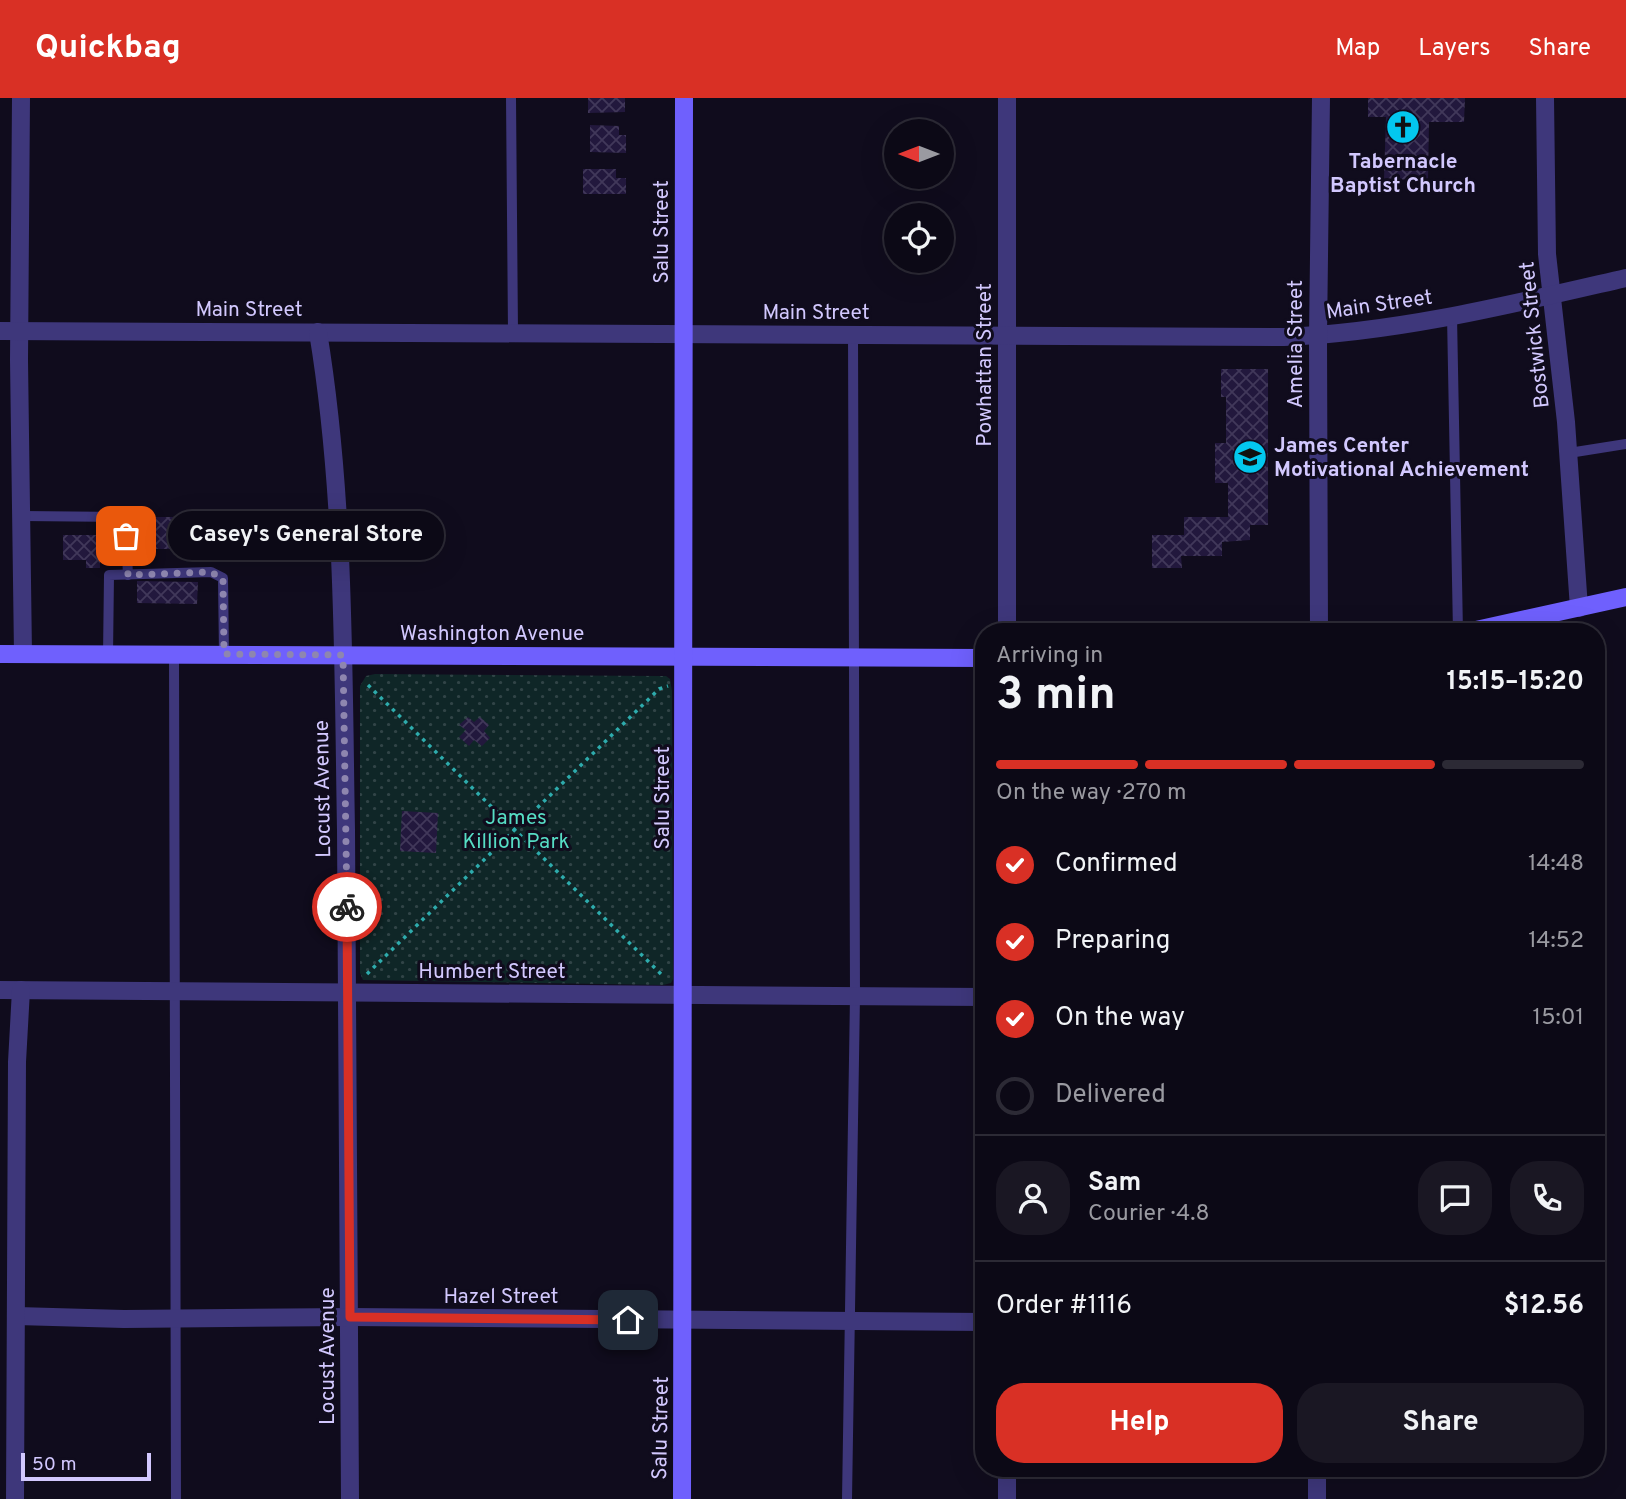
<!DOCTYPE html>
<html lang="en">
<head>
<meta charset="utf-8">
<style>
  :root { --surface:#0c0916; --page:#1a1723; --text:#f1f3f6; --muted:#9a9aa1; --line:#2c2a35; --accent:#d93025 }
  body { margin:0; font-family:Overpass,sans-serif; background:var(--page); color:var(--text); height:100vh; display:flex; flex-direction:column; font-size:26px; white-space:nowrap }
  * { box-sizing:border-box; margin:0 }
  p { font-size:23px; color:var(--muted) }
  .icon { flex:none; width:38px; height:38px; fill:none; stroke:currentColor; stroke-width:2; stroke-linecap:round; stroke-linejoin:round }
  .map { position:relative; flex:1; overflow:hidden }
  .panel { position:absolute; left:975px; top:525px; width:630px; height:854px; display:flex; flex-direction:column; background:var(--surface); border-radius:28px; box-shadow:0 7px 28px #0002,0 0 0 2px var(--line) }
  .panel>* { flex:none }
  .needle { width:46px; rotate:270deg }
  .controls { position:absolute; left:884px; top:21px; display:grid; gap:14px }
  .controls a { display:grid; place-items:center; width:70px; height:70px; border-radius:50%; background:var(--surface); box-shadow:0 7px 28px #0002,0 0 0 2px var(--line); font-size:35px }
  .scale { position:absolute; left:21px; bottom:18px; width:130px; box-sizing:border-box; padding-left:7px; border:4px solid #d2c8fe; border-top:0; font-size:19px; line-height:24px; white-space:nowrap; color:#d2c8fe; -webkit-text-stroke:5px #100c1d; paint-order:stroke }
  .pin { position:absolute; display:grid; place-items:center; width:60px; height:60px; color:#fff; margin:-30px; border-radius:14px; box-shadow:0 4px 10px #0006 }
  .courier { position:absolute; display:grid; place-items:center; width:70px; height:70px; margin:-35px; border:5px solid #d93025; border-radius:50%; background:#fff; color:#222; box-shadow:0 2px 9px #0007 }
  .bubble { position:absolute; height:49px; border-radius:24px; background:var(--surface); box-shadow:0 7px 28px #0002,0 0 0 2px var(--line); font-size:23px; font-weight:700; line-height:49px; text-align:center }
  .headline em { font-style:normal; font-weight:700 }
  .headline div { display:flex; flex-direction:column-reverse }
  .headline { display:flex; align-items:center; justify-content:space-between; height:119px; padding:0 21px }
  h1 { font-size:46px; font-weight:700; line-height:52px }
  .bar { display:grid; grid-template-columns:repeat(4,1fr); gap:10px 7px; align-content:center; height:84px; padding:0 21px }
  .bar i { height:9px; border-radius:5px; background:var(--line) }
  .bar .selected { background:var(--accent) }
  .bar p { grid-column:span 4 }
  .line { display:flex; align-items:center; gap:18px; padding:0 21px; border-top:2px solid var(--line) }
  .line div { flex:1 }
  .round { display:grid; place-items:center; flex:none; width:74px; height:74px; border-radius:28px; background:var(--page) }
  ol { padding:0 21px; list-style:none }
  li { display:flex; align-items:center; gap:21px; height:77px }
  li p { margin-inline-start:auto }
  li .icon { padding:7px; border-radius:50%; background:var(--accent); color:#fff; stroke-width:4 }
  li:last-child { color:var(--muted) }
  li i { width:38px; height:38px; border:4px solid var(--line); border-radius:50% }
  .primary-button { display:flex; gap:14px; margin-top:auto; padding:14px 21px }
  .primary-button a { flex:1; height:80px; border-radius:28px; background:var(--accent); color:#fff; font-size:28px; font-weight:700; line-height:80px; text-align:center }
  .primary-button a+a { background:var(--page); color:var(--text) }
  header { display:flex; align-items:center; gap:42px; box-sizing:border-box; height:98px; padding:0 35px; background:var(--accent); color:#fff }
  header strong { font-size:33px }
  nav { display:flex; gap:38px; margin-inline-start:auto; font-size:24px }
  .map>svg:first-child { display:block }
  .park { fill:url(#park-dots) }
  .building { fill:url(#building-cross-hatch) }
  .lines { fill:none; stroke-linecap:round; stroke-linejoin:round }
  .path { stroke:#2eabac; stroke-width:3.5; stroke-dasharray:3.5 5; stroke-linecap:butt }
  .lane { stroke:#3e377b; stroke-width:10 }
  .street { stroke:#3e377b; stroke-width:18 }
  .secondary { stroke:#6f60fd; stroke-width:18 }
  .done { stroke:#8e86af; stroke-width:7; stroke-dasharray:0 12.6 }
  .route { stroke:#d93025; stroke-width:9 }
  .labels { text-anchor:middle; stroke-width:6; stroke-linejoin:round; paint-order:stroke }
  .poi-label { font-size:21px; font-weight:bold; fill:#d2c8fe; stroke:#100c1d }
  .street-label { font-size:21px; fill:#d2c8fe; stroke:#100c1d }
  .park-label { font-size:21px; fill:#56dcc4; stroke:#100c1d }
</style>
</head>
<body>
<header>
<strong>Quickbag</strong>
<nav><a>Map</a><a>Layers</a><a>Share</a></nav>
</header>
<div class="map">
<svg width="1626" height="1401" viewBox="0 0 1626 1401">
  <defs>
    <pattern id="park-dots" width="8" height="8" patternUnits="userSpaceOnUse" patternTransform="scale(1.75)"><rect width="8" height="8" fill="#0f2627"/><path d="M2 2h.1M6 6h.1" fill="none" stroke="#314447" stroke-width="1.8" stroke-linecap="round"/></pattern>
    <pattern id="building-cross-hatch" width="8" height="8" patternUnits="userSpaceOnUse" patternTransform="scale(1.75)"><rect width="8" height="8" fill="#22183d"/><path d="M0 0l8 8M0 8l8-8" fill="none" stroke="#41385a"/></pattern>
  </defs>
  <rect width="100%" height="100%" fill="#100c1d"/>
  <polygon class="park" points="375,576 659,578 666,578 670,581 672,593 673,881 671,885 663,887 363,882 360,875 360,588 366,578"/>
  <g class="building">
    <polygon points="588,0 625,0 625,14 588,15"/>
    <polygon points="1368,0 1465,0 1464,24 1429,24 1428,82 1384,81 1386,19 1368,19"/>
    <polygon points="590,27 619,28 619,37 626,37 626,55 590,54"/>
    <polygon points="583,71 616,71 616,80 626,80 626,96 583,96"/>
    <polygon points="1221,271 1268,271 1268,427 1250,427 1250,442 1222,444 1222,458 1181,458 1182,470 1152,470 1152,437 1184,437 1184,419 1228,419 1228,385 1215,385 1215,345 1226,345 1226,299 1221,299"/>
    <rect x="139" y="419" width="54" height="32"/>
    <polygon points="63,437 113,437 113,462 100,462 100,470 86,470 86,462 63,462"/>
    <polygon points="137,483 198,484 197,506 137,505"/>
    <polygon points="468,619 474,624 480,619 489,627 484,633 490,640 482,648 474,642 469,648 459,639 466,632 459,627"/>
    <polygon points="402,713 438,715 436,755 400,753"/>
  </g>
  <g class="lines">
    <g class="path">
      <polyline points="368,587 664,879"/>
      <polyline points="367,876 659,591 668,588"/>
    </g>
    <g class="lane">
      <polyline points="511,0 513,235"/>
      <polyline points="1452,218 1458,534"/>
      <polyline points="1569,355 1626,346"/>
      <polyline points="22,418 125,419 128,477"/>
      <polyline points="108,557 109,477 211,474 223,480 224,557"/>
      <polyline points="174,557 176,1401"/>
      <polyline points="847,1401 855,898 853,237"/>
    </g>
    <g class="street">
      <polyline points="21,0 19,262 23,556"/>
      <polyline points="1007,0 1007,534"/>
      <polyline points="1545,0 1547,156 1566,324 1579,510"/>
      <path d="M0,233L1284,239C1400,234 1513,206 1626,180"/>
      <path d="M318,234C345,398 343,566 346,732C349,955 350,1178 350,1401"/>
      <polyline points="1319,534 1318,238 1321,0"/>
      <polyline points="0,892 984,899"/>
      <polyline points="17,1218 124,1221 350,1219 984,1224"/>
      <polyline points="1007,1370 1007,1401"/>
      <polyline points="15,1401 17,964 21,892"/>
      <polyline points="1317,1401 1317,1370"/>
    </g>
    <g class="secondary">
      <polyline points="1467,534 1626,499"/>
      <polyline points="0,556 984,560"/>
      <polyline points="682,1401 684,0"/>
    </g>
  </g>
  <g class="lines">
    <polyline class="done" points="126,438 128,477 211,474 223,481 224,556 343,557 347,809"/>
    <polyline class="route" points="347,809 350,1219 628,1222"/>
  </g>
  <defs>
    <g id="church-disc" transform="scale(1.75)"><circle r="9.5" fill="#03c7ef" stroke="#100c1d"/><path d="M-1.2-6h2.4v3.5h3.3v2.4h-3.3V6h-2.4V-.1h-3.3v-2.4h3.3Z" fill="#111"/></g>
    <g id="school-disc" transform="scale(1.75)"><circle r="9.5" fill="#03c7ef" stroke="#100c1d"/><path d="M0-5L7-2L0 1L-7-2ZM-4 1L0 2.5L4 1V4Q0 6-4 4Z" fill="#111"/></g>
  </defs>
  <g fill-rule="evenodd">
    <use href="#church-disc" x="1403" y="29"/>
    <use href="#school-disc" x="1250" y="359"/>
  </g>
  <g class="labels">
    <g class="poi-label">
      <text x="1403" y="70">Tabernacle<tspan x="1403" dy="24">Baptist Church</tspan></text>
      <text x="1274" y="354" text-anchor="start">James Center<tspan x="1274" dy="24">Motivational Achievement</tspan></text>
    </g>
    <g class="street-label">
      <text transform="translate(661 134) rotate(-90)" y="7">Salu Street</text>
      <text transform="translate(1379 206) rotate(-8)" y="7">Main Street</text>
      <text x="249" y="218">Main Street</text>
      <text x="816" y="221">Main Street</text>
      <text transform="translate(1534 237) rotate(-96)" y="7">Bostwick Street</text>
      <text transform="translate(1295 246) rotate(-90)" y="7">Amelia Street</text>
      <text transform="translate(984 267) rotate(-90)" y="7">Powhattan Street</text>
      <text x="492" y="542">Washington Avenue</text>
      <text transform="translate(322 691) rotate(-91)" y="7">Locust Avenue</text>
      <text transform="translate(662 700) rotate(-90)" y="7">Salu Street</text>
      <text x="492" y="880">Humbert Street</text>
      <text x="501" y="1205">Hazel Street</text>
      <text transform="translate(327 1258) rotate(-90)" y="7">Locust Avenue</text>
      <text transform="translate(660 1330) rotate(-89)" y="7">Salu Street</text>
    </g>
    <g class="park-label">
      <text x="516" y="726">James<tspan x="516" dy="24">Killion Park</tspan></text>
    </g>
  </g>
</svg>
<div class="controls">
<a><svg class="needle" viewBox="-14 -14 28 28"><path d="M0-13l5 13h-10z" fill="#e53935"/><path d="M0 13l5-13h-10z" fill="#9a9aa1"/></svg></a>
<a><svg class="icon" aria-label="locate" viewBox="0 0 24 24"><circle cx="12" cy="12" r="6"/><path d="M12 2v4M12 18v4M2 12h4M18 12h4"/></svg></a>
</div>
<div class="scale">50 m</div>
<div class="pin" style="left:126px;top:438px;background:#ea580c"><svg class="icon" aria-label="bag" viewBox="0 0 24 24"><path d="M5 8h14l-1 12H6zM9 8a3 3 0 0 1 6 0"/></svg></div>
<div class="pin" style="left:628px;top:1222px;background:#1f2937"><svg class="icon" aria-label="home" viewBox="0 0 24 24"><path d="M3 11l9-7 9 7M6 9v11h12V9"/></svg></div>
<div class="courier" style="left:347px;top:809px"><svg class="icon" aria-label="bike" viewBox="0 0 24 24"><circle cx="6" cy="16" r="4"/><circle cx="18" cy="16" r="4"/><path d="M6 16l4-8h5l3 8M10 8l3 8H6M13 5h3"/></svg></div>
<div class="bubble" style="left:168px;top:413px;width:276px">Casey's General Store</div>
<section class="panel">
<div class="headline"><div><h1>3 min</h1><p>Arriving in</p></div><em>15:15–15:20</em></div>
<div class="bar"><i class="selected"></i><i class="selected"></i><i class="selected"></i><i></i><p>On the way · 270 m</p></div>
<ol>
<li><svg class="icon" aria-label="check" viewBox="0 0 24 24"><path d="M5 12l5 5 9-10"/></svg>Confirmed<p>14:48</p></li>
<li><svg class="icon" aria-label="check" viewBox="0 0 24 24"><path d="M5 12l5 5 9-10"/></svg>Preparing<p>14:52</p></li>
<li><svg class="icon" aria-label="check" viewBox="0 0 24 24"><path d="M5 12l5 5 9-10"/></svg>On the way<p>15:01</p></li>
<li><i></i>Delivered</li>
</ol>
<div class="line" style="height:126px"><a class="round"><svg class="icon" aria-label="person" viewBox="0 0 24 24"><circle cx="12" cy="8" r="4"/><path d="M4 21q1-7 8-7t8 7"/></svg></a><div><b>Sam</b><p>Courier · 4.8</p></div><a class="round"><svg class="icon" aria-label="chat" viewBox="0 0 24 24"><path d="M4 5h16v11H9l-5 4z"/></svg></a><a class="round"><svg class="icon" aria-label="phone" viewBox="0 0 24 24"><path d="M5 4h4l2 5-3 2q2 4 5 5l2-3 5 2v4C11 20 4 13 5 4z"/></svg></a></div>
<div class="line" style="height:91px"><div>Order #1116</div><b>$12.56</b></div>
<div class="primary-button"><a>Help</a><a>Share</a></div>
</section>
</div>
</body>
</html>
